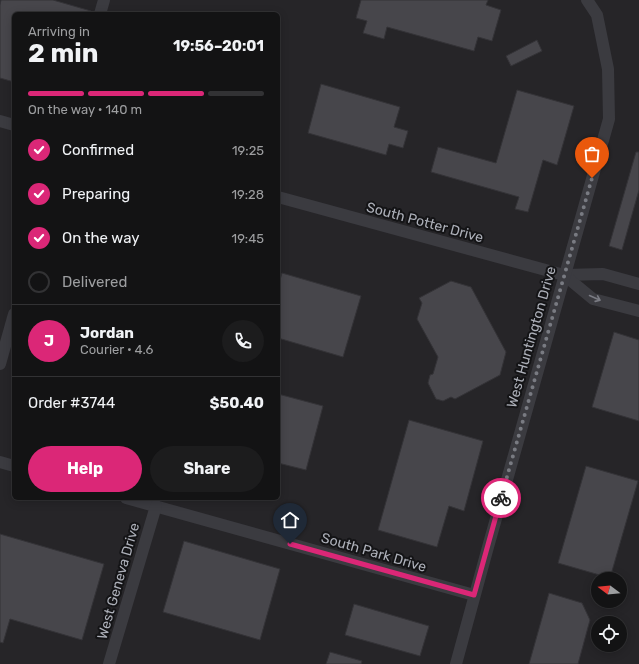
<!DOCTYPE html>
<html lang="en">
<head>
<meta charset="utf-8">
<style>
  :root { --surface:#131314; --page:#1c1c1d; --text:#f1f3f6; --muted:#9d9ea0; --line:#323234; --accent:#db2777 }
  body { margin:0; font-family:Rubik,sans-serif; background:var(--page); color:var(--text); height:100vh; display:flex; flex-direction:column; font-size:15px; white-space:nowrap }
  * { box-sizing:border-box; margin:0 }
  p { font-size:13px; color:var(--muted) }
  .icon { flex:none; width:22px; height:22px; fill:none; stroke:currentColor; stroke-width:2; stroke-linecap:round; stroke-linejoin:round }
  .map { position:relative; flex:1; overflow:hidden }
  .panel { position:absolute; left:12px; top:12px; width:268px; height:488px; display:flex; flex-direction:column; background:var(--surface); border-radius:6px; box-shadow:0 2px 10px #0003,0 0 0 1px var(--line) }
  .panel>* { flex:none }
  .needle { width:26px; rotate:286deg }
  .controls { position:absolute; left:591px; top:572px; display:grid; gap:8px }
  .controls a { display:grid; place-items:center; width:36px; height:36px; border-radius:50%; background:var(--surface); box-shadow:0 2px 10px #0003,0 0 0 1px var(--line); font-size:20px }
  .pin { position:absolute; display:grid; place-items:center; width:34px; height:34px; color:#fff; margin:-41px -17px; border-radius:50% 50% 50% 0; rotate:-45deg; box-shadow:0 0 4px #0007 }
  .pin .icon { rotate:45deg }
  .courier { position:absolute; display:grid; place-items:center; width:40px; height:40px; margin:-20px; border:3px solid #db2777; border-radius:50%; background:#fff; color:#222; box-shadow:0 1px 5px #0007 }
  .headline em { font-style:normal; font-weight:700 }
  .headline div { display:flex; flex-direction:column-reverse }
  .headline { display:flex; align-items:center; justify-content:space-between; height:68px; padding:0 16px }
  h1 { font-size:26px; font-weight:700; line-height:30px }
  .bar { display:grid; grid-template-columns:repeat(4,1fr); gap:6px 4px; align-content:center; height:48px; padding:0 16px }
  .bar i { height:5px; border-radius:3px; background:var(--line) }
  .bar .on { background:var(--accent) }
  .bar p { grid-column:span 4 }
  .line { display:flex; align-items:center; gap:10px; padding:0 16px; border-top:1px solid var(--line) }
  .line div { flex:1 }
  .round { display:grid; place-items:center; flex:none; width:42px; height:42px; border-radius:21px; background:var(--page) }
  ol { padding:0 16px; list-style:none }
  li { display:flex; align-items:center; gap:12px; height:44px }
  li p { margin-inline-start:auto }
  li .icon { padding:4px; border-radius:50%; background:var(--accent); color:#fff; stroke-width:4 }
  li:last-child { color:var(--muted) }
  li i { width:22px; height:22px; border:2px solid var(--line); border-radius:50% }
  .button { display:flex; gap:8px; margin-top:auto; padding:8px 16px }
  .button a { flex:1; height:46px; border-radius:24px; background:var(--accent); color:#fff; font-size:16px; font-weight:700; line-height:46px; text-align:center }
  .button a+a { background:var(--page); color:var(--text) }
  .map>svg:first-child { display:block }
  .built { fill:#262528; fill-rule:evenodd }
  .building { fill:#47464b; stroke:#343337 }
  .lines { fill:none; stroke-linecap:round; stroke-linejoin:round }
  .minor { stroke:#3b3b40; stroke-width:12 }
  .oneway { stroke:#7a7b83 }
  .done { stroke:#797b82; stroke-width:4; stroke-dasharray:0 7.2 }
  .route { stroke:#db2777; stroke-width:5 }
  .labels { text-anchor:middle; stroke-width:4; stroke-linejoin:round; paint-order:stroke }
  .street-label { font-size:14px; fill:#adb0b9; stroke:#141416 }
</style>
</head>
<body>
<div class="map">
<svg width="639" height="664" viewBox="0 0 639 664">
  <rect width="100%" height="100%" fill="#19191b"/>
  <path class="built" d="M0,0H639V664H0ZM14,14H278V498H14ZM598,579H620V601H598ZM598,623H620V645H598Z"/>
  <g class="building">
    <polygon points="1,0 53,0 91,11 90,14 14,14 14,82 0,78 0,5"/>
    <polygon points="361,0 488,0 486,5 501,10 492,41 478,37 474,51 387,27 384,39 363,33 367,21 356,18"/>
    <polygon points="537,40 542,51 511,66 506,56"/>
    <polygon points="321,84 400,107 394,127 408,131 403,148 389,144 386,155 308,133"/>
    <polygon points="517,90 574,106 557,165 543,160 528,212 515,209 519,197 431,172 438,147 496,163"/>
    <polygon points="636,152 639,152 639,190 622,250 609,246"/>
    <polygon points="282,273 361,296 343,357 278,338 278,287"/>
    <polygon points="451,281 471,287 506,352 500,375 455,399 451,397 443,401 436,399 428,383 430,375 433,374 438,357 417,319 422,303 419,298"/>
    <polygon points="614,332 639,340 639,421 592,407"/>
    <polygon points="278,394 323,406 306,470 278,463"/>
    <polygon points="409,420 483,441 464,511 449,506 437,547 378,530"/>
    <polygon points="586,466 638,481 610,578 558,563"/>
    <polygon points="0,534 104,564 82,640 10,619 3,643 0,642"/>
    <polygon points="184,541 280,569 260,640 163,612"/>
    <polygon points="549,593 582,603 590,620 578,664 529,664"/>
    <polygon points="354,604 429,626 420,656 345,635"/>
    <polygon points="330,652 362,661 361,664 326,664"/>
  </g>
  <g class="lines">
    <g class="minor">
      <polyline points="100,14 104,0"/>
      <polyline points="0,121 14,125"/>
      <polyline points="278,197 564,275 603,274 639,284"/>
      <polyline points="564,275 593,299 639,311"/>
      <polyline points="0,364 14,314"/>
      <polyline points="0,462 14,466"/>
      <polyline points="126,498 474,595"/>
      <polyline points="109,664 156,506"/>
      <polyline points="456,664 488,547 609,119 608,69 597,15 587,0"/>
    </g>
  </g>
  <defs><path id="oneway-shaft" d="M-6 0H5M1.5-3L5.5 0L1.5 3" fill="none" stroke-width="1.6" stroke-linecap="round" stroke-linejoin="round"/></defs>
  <use class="oneway" href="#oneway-shaft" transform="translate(595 298) rotate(24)"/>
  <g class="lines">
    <polyline class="done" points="501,498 592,178"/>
    <polyline class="route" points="290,544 474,595 501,498"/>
  </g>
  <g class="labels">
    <g class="street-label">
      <text transform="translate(425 222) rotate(15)" y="5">South Potter Drive</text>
      <text transform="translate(531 337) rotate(-74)" y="5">West Huntington Drive</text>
      <text transform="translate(374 552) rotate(16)" y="5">South Park Drive</text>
      <text transform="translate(118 581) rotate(-74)" y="5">West Geneva Drive</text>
    </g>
  </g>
</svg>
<div class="controls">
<a><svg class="needle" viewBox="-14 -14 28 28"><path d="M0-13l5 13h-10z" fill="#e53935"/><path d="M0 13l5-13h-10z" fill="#9d9ea0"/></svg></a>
<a><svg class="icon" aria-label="locate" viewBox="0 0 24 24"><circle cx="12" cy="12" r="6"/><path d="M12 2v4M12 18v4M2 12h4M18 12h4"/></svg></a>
</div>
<div class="pin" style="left:592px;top:178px;background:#ea580c"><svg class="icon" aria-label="bag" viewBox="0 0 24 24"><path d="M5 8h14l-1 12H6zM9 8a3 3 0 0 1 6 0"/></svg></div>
<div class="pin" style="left:290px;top:544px;background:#1f2937"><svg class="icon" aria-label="home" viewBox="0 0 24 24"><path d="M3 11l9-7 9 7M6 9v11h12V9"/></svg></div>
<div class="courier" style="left:501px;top:498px"><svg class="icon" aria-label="bike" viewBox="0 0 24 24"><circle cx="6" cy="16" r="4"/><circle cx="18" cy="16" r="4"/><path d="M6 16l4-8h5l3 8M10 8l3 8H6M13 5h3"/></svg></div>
<section class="panel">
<div class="headline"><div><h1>2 min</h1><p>Arriving in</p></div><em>19:56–20:01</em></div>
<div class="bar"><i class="on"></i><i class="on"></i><i class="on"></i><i></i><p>On the way · 140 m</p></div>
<ol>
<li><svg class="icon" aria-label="check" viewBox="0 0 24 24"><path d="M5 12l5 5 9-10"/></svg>Confirmed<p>19:25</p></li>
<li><svg class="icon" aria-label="check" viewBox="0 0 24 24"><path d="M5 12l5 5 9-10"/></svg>Preparing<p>19:28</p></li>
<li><svg class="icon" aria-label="check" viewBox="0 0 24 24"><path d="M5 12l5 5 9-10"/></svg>On the way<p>19:45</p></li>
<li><i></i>Delivered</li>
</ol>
<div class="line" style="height:72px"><b class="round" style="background:var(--accent);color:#fff">J</b><div><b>Jordan</b><p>Courier · 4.6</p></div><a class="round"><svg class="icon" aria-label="phone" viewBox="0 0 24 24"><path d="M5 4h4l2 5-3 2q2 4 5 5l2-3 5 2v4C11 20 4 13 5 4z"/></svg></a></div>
<div class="line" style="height:52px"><div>Order #3744</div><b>$50.40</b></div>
<div class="button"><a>Help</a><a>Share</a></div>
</section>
</div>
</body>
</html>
